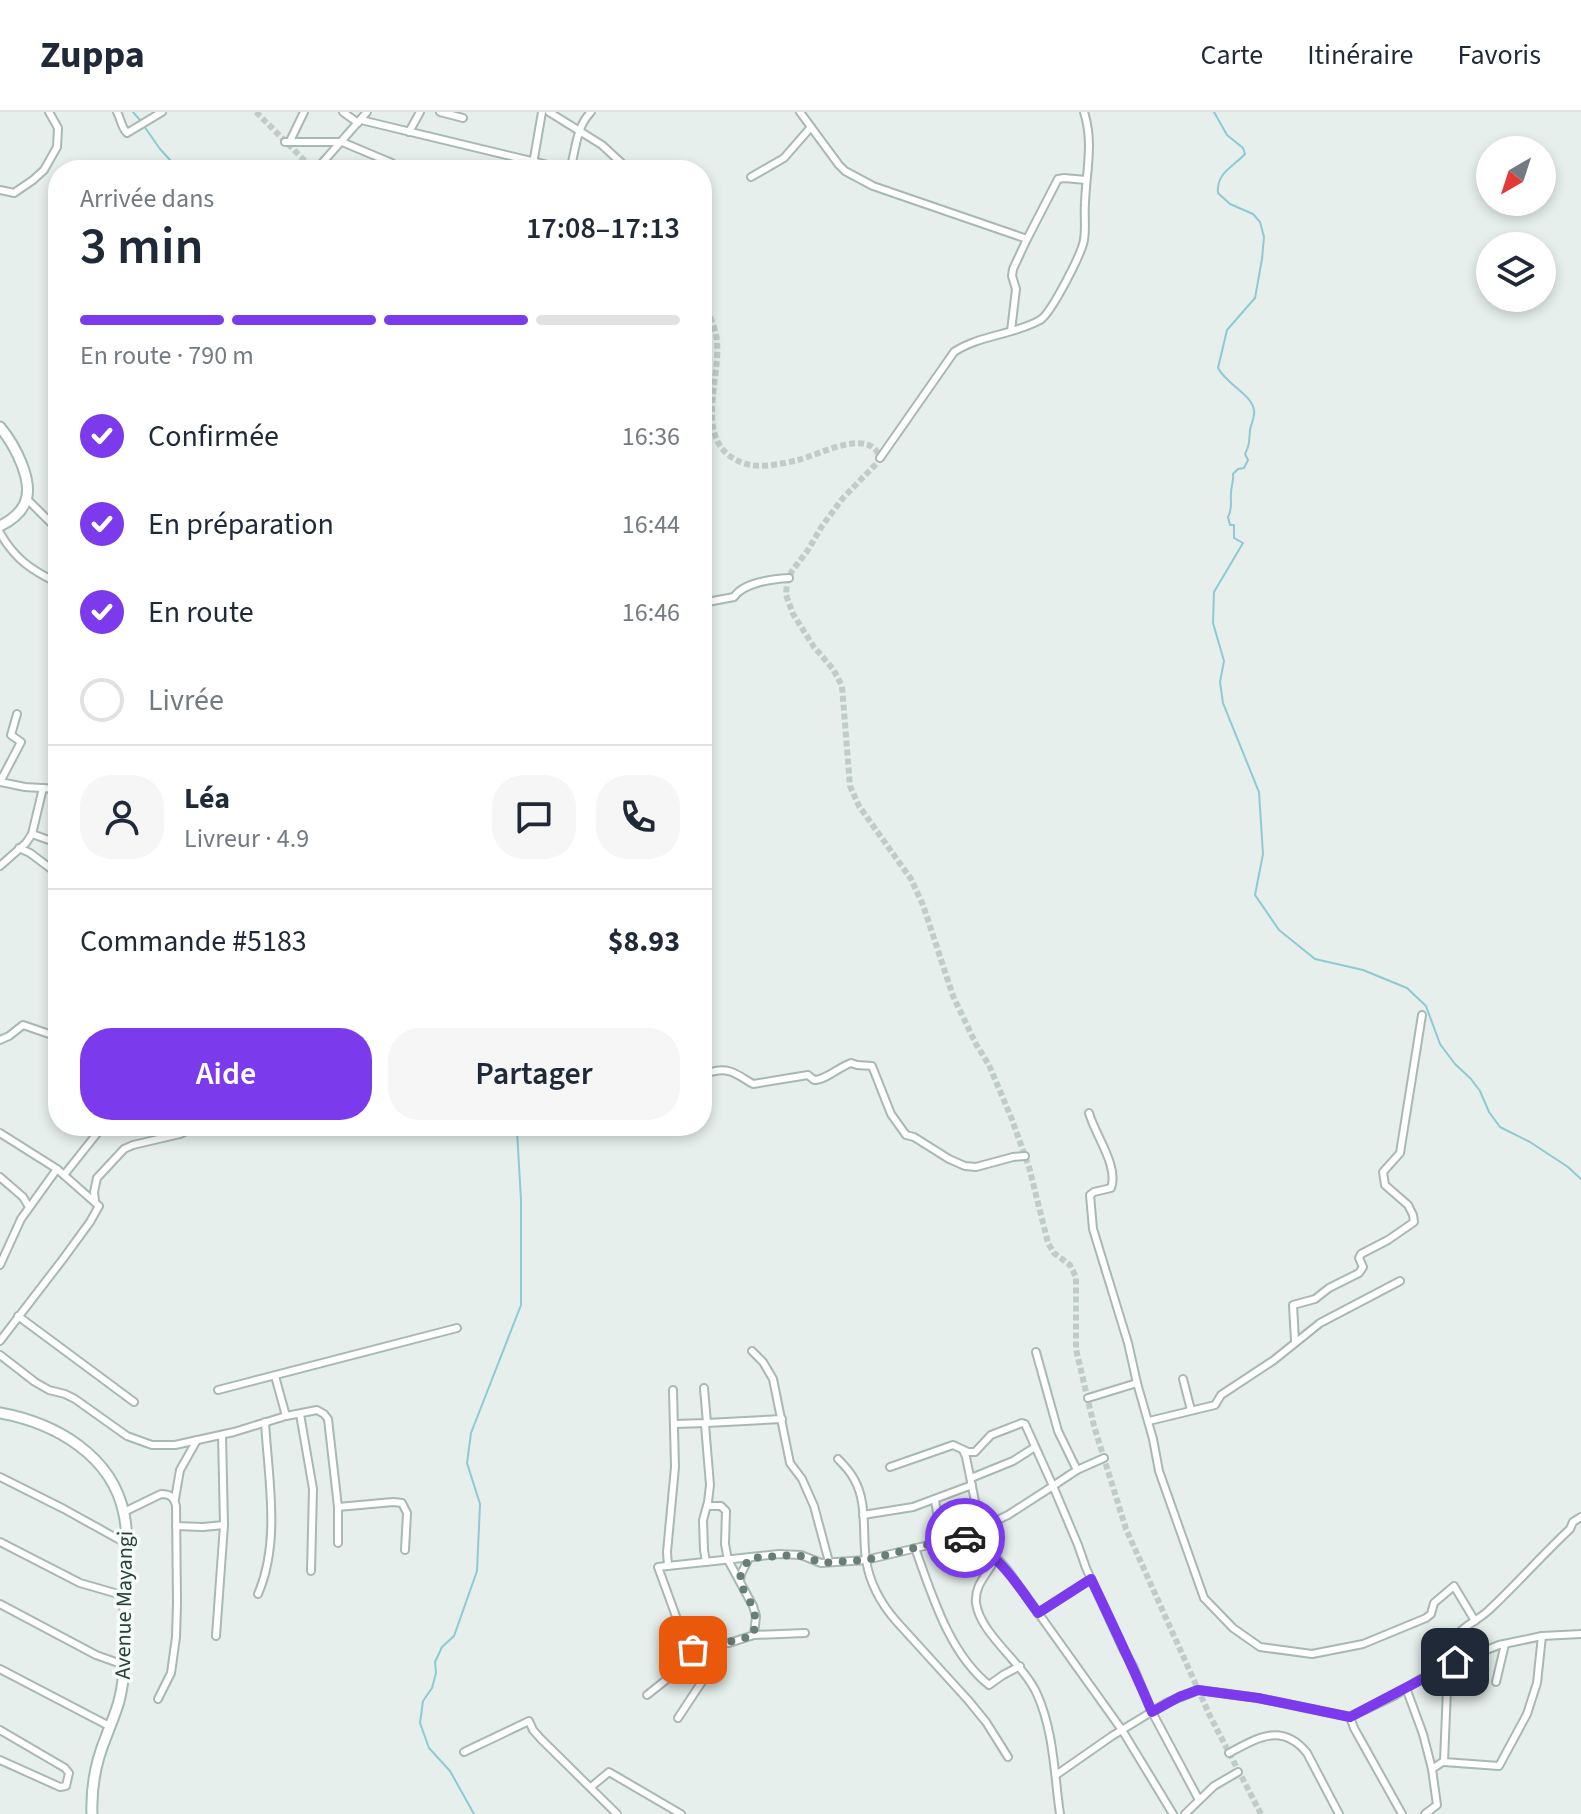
<!DOCTYPE html>
<html lang="fr">
<head>
<meta charset="utf-8">
<style>
  :root { --surface:#fff; --page:#f6f6f7; --text:#1f2937; --muted:#747a83; --line:#e0e1e3; --accent:#7c3aed }
  body { margin:0; font-family:"Source Sans 3",sans-serif; background:var(--page); color:var(--text); height:100vh; display:flex; flex-direction:column; font-size:30px; white-space:nowrap }
  * { box-sizing:border-box; margin:0 }
  p { font-size:26px; color:var(--muted) }
  .icon { flex:none; width:44px; height:44px; fill:none; stroke:currentColor; stroke-width:2; stroke-linecap:round; stroke-linejoin:round }
  .map { position:relative; flex:1; overflow:hidden }
  .drawer { position:absolute; left:48px; top:48px; width:664px; height:976px; display:flex; flex-direction:column; background:var(--surface); border-radius:32px; box-shadow:0 4px 12px #0003 }
  .drawer>* { flex:none }
  .needle { width:52px; rotate:219deg }
  .controls { position:absolute; left:1476px; top:24px; display:grid; gap:16px }
  .controls a { display:grid; place-items:center; width:80px; height:80px; border-radius:50%; background:var(--surface); box-shadow:0 4px 12px #0003; font-size:40px }
  .pin { position:absolute; display:grid; place-items:center; width:68px; height:68px; color:#fff; margin:-34px; border-radius:16px; box-shadow:0 4px 12px #0006 }
  .courier { position:absolute; display:grid; place-items:center; width:80px; height:80px; margin:-40px; border:6px solid #7c3aed; border-radius:50%; background:#fff; color:#222; box-shadow:0 2px 10px #0007 }
  .headline em { font-style:normal; font-weight:600 }
  .headline div { display:flex; flex-direction:column-reverse }
  .headline { display:flex; align-items:center; justify-content:space-between; height:136px; padding:0 32px }
  h1 { font-size:52px; font-weight:600; line-height:60px }
  .bar { display:grid; grid-template-columns:repeat(4,1fr); gap:12px 8px; align-content:center; height:96px; padding:0 32px }
  .bar i { height:10px; border-radius:6px; background:var(--line) }
  .bar .selected { background:var(--accent) }
  .bar p { grid-column:span 4 }
  .line { display:flex; align-items:center; gap:20px; padding:0 32px; border-top:2px solid var(--line) }
  .line div { flex:1 }
  .round { display:grid; place-items:center; flex:none; width:84px; height:84px; border-radius:32px; background:var(--page) }
  ol { padding:0 32px; list-style:none }
  li { display:flex; align-items:center; gap:24px; height:88px }
  li p { margin-inline-start:auto }
  li .icon { padding:8px; border-radius:50%; background:var(--accent); color:#fff; stroke-width:4 }
  li:last-child { color:var(--muted) }
  li i { width:44px; height:44px; border:4px solid var(--line); border-radius:50% }
  .cta { display:flex; gap:16px; margin-top:auto; padding:16px 32px }
  .cta a { flex:1; height:92px; border-radius:32px; background:var(--accent); color:#fff; font-size:32px; font-weight:600; line-height:92px; text-align:center }
  .cta a+a { background:var(--page); color:var(--text) }
  header { display:flex; align-items:center; gap:48px; box-sizing:border-box; height:112px; padding:0 40px; background:var(--surface); border-bottom:2px solid var(--line) }
  header strong { font-size:38px }
  nav { display:flex; gap:44px; margin-inline-start:auto; font-size:28px }
  .map>svg:first-child { display:block }
  .lines { fill:none; stroke-linecap:round; stroke-linejoin:round }
  .stream { stroke:#8ec9d4; stroke-width:2 }
  .street-tunnel { stroke:#bfccc8; stroke-width:6; stroke-dasharray:6 3; stroke-linecap:butt }
  .street-casing { stroke:#a8b8b2; stroke-width:10 }
  .secondary-casing { stroke:#a4bbb3; stroke-width:13 }
  .street { stroke:#fff; stroke-width:6 }
  .secondary { stroke:#fff; stroke-width:9 }
  .done { stroke:#687f78; stroke-width:8; stroke-dasharray:0 14.4 }
  .route { stroke:#7c3aed; stroke-width:10 }
  .labels { text-anchor:middle; stroke-width:7; stroke-linejoin:round; paint-order:stroke }
  .street-label { font-size:22px; fill:#24423a; stroke:#f7fbf9 }
</style>
</head>
<body>
<header>
<strong>Zuppa</strong>
<nav><a>Carte</a><a>Itinéraire</a><a>Favoris</a></nav>
</header>
<div class="map">
<svg width="1581" height="1702" viewBox="0 0 1581 1702">
  <rect width="100%" height="100%" fill="#e6efeb"/>
  <g class="lines">
    <g class="stream">
      <polyline points="133,0 140,8"/>
      <path d="M1214,0L1227,23L1243,36L1245,42C1233,55 1216,61 1218,81L1230,92L1253,102L1260,110L1264,125L1262,147L1255,186L1227,218L1218,256C1227,273 1253,283 1254,299C1255,305 1251,312 1250,318C1249,329 1250,332 1245,342L1248,348L1244,356L1238,357L1233,362C1234,369 1231,374 1231,381C1230,390 1233,396 1228,405L1230,413H1234V426L1243,431L1214,480L1213,511L1224,549L1220,570L1223,591L1259,680L1263,742L1255,783L1279,818L1315,847L1363,858L1407,876L1426,894L1440,932L1455,952L1471,967L1480,979L1489,1000L1500,1015L1530,1030L1568,1055L1581,1067"/>
      <polyline points="144,14 160,37 171,49 191,58"/>
      <polyline points="474,1702 450,1659 429,1636 420,1611 423,1589 432,1576 436,1561 435,1550 442,1535 454,1524 477,1459 480,1392 467,1351 471,1321 521,1193 521,1088 517,1019 515,1014"/>
    </g>
    <g class="street-tunnel">
      <polyline points="256,0 314,58"/>
      <path d="M702,189C708,201 716,215 717,229C721,268 691,332 743,351C759,357 781,352 798,348C819,343 870,314 880,346L878,350L843,386L822,414L808,438L792,459L787,470L786,483L793,502L814,535L833,557L842,574L850,674L859,694L911,767L923,793L953,884L976,932L989,953L1011,1005L1029,1055L1048,1131L1054,1141L1070,1153L1076,1165V1237L1094,1314L1126,1417L1210,1604L1261,1702"/>
    </g>
    <g class="street-casing">
      <g id="street">
        <path d="M117,0C121,7 121,15 127,21L162,0"/>
        <polyline points="343,0 358,11"/>
        <polyline points="440,0 463,6"/>
        <polyline points="549,0 602,33 629,58"/>
        <polyline points="800,0 811,15"/>
        <polyline points="361,8 569,58"/>
        <polyline points="409,20 420,0"/>
        <polyline points="290,29 304,0"/>
        <polyline points="285,30 342,30 392,51"/>
        <polyline points="316,58 367,0"/>
        <polyline points="532,58 542,0"/>
        <path d="M570,58C576,37 576,15 591,0"/>
        <polyline points="751,65 784,46 811,15 839,53 845,59 873,74 1027,127 1058,67 1064,66 1086,68"/>
        <polyline points="0,78 14,81 33,68 44,58 57,35 58,16 49,0"/>
        <polyline points="1011,219 1016,177 1012,164 1013,157 1027,127"/>
        <path d="M880,346L954,240C979,223 1014,223 1040,208C1051,202 1082,141 1084,128C1086,116 1084,103 1085,91C1086,60 1094,31 1084,0"/>
        <polyline points="27,387 58,418"/>
        <path d="M0,421C15,447 31,458 58,471"/>
        <path d="M702,491L734,485C743,471 772,467 789,466"/>
        <polyline points="0,670 21,630 11,623 17,602"/>
        <polyline points="0,670 25,675 58,677"/>
        <polyline points="53,677 58,647"/>
        <polyline points="32,722 49,728 58,727"/>
        <polyline points="19,736 30,741 58,762"/>
        <polyline points="0,754 26,731 32,722 43,676"/>
        <polyline points="0,928 9,924 23,913 58,925"/>
        <path d="M711,960C729,954 739,964 753,972L808,963L814,968C826,968 839,955 851,951L857,953L872,954L891,1002L906,1023L914,1025L949,1047L965,1054L976,1055L1013,1045L1025,1044"/>
        <path d="M1089,1001C1095,1023 1119,1054 1111,1076L1094,1080L1090,1083L1093,1117L1128,1231L1137,1271L1153,1327L1159,1359L1204,1486L1233,1516L1260,1535L1312,1542L1363,1532L1426,1506L1431,1502L1434,1491L1454,1474L1475,1509"/>
        <polyline points="0,1021 57,1057 99,1094 90,1110 63,1147 0,1229"/>
        <polyline points="64,1063 103,1014"/>
        <polyline points="0,1065 23,1085 29,1095"/>
        <polyline points="95,1089 94,1080 97,1066 124,1037 133,1033 180,1022 197,1014"/>
        <polyline points="0,1153 21,1107 57,1057"/>
        <polyline points="18,1204 134,1290"/>
        <polyline points="1295,1229 1293,1193 1315,1187 1329,1176 1359,1161 1363,1155 1359,1146 1361,1142 1388,1128 1414,1110 1413,1103 1408,1093 1385,1073 1383,1060 1400,1041 1422,903"/>
        <polyline points="752,1239 763,1250 773,1267 790,1351 802,1367 814,1394 829,1450"/>
        <polyline points="1036,1240 1058,1319 1077,1358"/>
        <polyline points="0,1243 35,1270 49,1278 65,1282 75,1287 127,1324 152,1333 175,1333 234,1320 286,1304 317,1298 324,1302 328,1307 338,1395 338,1431"/>
        <polyline points="275,1264 286,1304"/>
        <polyline points="1183,1267 1191,1298"/>
        <polyline points="218,1278 457,1216"/>
        <polyline points="1088,1286 1137,1271"/>
        <polyline points="300,1302 313,1377 311,1459"/>
        <polyline points="1149,1309 1215,1293 1221,1283 1274,1248 1320,1211 1400,1169"/>
        <polyline points="674,1312 707,1311 704,1276"/>
        <path d="M963,1338L966,1345L979,1409L996,1441C994,1459 974,1468 976,1491C980,1522 1024,1552 1037,1582C1054,1620 1054,1661 1060,1702"/>
        <polyline points="1104,1346 1077,1358 1053,1374 1078,1433 1086,1456 1124,1539 1133,1554 1152,1600 1199,1688"/>
        <path d="M838,1347C844,1353 850,1359 854,1367C868,1391 862,1422 866,1448C870,1473 881,1492 897,1510L968,1588L986,1610L1008,1645"/>
        <polyline points="890,1355 953,1333 968,1340 975,1340 991,1323 1022,1311 1025,1312 1053,1374 1008,1403 983,1415"/>
        <polyline points="0,1365 64,1397 127,1432"/>
        <polyline points="971,1366 1013,1349 1035,1335"/>
        <polyline points="175,1387 180,1358 197,1328"/>
        <polyline points="935,1388 938,1407 946,1428"/>
        <polyline points="707,1394 721,1394 726,1399 725,1432 728,1448 753,1494 756,1504 754,1523"/>
        <polyline points="338,1395 393,1390 402,1391 407,1401 405,1438"/>
        <path d="M124,1400L161,1382C170,1382 174,1385 176,1394L177,1491L176,1525L171,1561L158,1587"/>
        <polyline points="863,1403 913,1395 972,1373"/>
        <polyline points="176,1414 203,1415 224,1413"/>
        <polyline points="0,1430 80,1471 125,1484"/>
        <path d="M915,1436C932,1483 949,1541 989,1573L1003,1563L1020,1554"/>
        <polyline points="706,1450 704,1438 703,1408 708,1390 710,1373 705,1313 707,1311 782,1307"/>
        <polyline points="668,1454 667,1440 675,1355 673,1278"/>
        <polyline points="740,1468 741,1462 749,1446"/>
        <path d="M258,1482C281,1429 268,1365 265,1310"/>
        <polyline points="0,1492 96,1543 124,1553"/>
        <polyline points="1038,1501 1091,1467"/>
        <path d="M805,1521L754,1523L729,1531L716,1530L706,1533L698,1530L681,1518L658,1455L779,1442L801,1443L821,1451L866,1448L958,1426C977,1428 998,1445 1009,1460L1122,1618L1173,1702"/>
        <polyline points="216,1524 224,1413 222,1323"/>
        <path d="M1455,1550C1454,1542 1451,1532 1455,1525C1463,1514 1480,1507 1489,1498C1517,1472 1542,1443 1570,1417L1573,1410L1581,1405"/>
        <polyline points="0,1557 111,1615"/>
        <polyline points="1496,1570 1505,1532"/>
        <polyline points="1406,1576 1423,1622 1432,1657"/>
        <polyline points="647,1583 676,1560 698,1530"/>
        <polyline points="1350,1605 1354,1616 1402,1702"/>
        <polyline points="678,1606 709,1559 706,1554 687,1546"/>
        <polyline points="0,1618 65,1656 69,1661 66,1674 60,1675 0,1648"/>
        <polyline points="464,1640 529,1609 533,1618 541,1627 617,1702"/>
        <path d="M1229,1641C1257,1626 1282,1610 1307,1641L1339,1702"/>
        <polyline points="1444,1650 1499,1654 1527,1602 1537,1571 1542,1524"/>
        <polyline points="1056,1663 1112,1624 1166,1591 1198,1578 1258,1586 1350,1605 1394,1584 1419,1568 1448,1553 1499,1533 1542,1524 1581,1522"/>
        <polyline points="591,1675 609,1660 681,1702"/>
        <polyline points="1185,1702 1214,1674 1238,1660"/>
        <polyline points="1425,1702 1437,1693 1432,1657 1444,1649 1448,1553"/>
      </g>
    </g>
    <g class="secondary-casing">
      <g id="secondary">
        <path d="M0,315C14,332 36,371 24,393C19,403 10,409 0,414"/>
        <path d="M0,1301C55,1311 112,1343 124,1402C130,1432 126,1463 125,1493C124,1524 127,1555 120,1585C117,1599 111,1611 106,1625C96,1649 91,1676 92,1702"/>
      </g>
    </g>
    <use href="#street" class="street"/>
    <use href="#secondary" class="secondary"/>
  </g>
  <g class="lines">
    <path class="done" d="M693,1538L698,1530C712,1536 738,1528 754,1523L755,1499L740,1471V1465L749,1446L794,1443L807,1445L821,1451L866,1448L946,1428L958,1426H965"/>
    <path class="route" d="M965,1426C1000,1443 1016,1471 1038,1501L1091,1467C1112,1511 1133,1555 1152,1600L1179,1585L1198,1578L1258,1586L1350,1605L1455,1550"/>
  </g>
  <g class="labels">
    <g class="street-label">
      <text transform="translate(123 1493) rotate(-89)" y="8">Avenue Mayangi</text>
    </g>
  </g>
</svg>
<div class="controls">
<a><svg class="needle" viewBox="-14 -14 28 28"><path d="M0-13l5 13h-10z" fill="#e53935"/><path d="M0 13l5-13h-10z" fill="#747a83"/></svg></a>
<a><svg class="icon" aria-label="layers" viewBox="0 0 24 24"><path d="M12 4l9 5-9 5-9-5zM3 14l9 5 9-5"/></svg></a>
</div>
<div class="pin" style="left:693px;top:1538px;background:#ea580c"><svg class="icon" aria-label="bag" viewBox="0 0 24 24"><path d="M5 8h14l-1 12H6zM9 8a3 3 0 0 1 6 0"/></svg></div>
<div class="pin" style="left:1455px;top:1550px;background:#1f2937"><svg class="icon" aria-label="home" viewBox="0 0 24 24"><path d="M3 11l9-7 9 7M6 9v11h12V9"/></svg></div>
<div class="courier" style="left:965px;top:1426px"><svg class="icon" aria-label="car" viewBox="0 0 24 24"><path d="M5 17H2v-5l4-1 3-4h7l3 4 3 1v5h-3M9 17h6M6 11h13"/><circle cx="7" cy="17" r="2"/><circle cx="17" cy="17" r="2"/></svg></div>
<section class="drawer">
<div class="headline"><div><h1>3 min</h1><p>Arrivée dans</p></div><em>17:08–17:13</em></div>
<div class="bar"><i class="selected"></i><i class="selected"></i><i class="selected"></i><i></i><p>En route · 790 m</p></div>
<ol>
<li><svg class="icon" aria-label="check" viewBox="0 0 24 24"><path d="M5 12l5 5 9-10"/></svg>Confirmée<p>16:36</p></li>
<li><svg class="icon" aria-label="check" viewBox="0 0 24 24"><path d="M5 12l5 5 9-10"/></svg>En préparation<p>16:44</p></li>
<li><svg class="icon" aria-label="check" viewBox="0 0 24 24"><path d="M5 12l5 5 9-10"/></svg>En route<p>16:46</p></li>
<li><i></i>Livrée</li>
</ol>
<div class="line" style="height:144px"><a class="round"><svg class="icon" aria-label="person" viewBox="0 0 24 24"><circle cx="12" cy="8" r="4"/><path d="M4 21q1-7 8-7t8 7"/></svg></a><div><b>Léa</b><p>Livreur · 4.9</p></div><a class="round"><svg class="icon" aria-label="chat" viewBox="0 0 24 24"><path d="M4 5h16v11H9l-5 4z"/></svg></a><a class="round"><svg class="icon" aria-label="phone" viewBox="0 0 24 24"><path d="M5 4h4l2 5-3 2q2 4 5 5l2-3 5 2v4C11 20 4 13 5 4z"/></svg></a></div>
<div class="line" style="height:104px"><div>Commande #5183</div><b>$8.93</b></div>
<div class="cta"><a>Aide</a><a>Partager</a></div>
</section>
</div>
</body>
</html>
